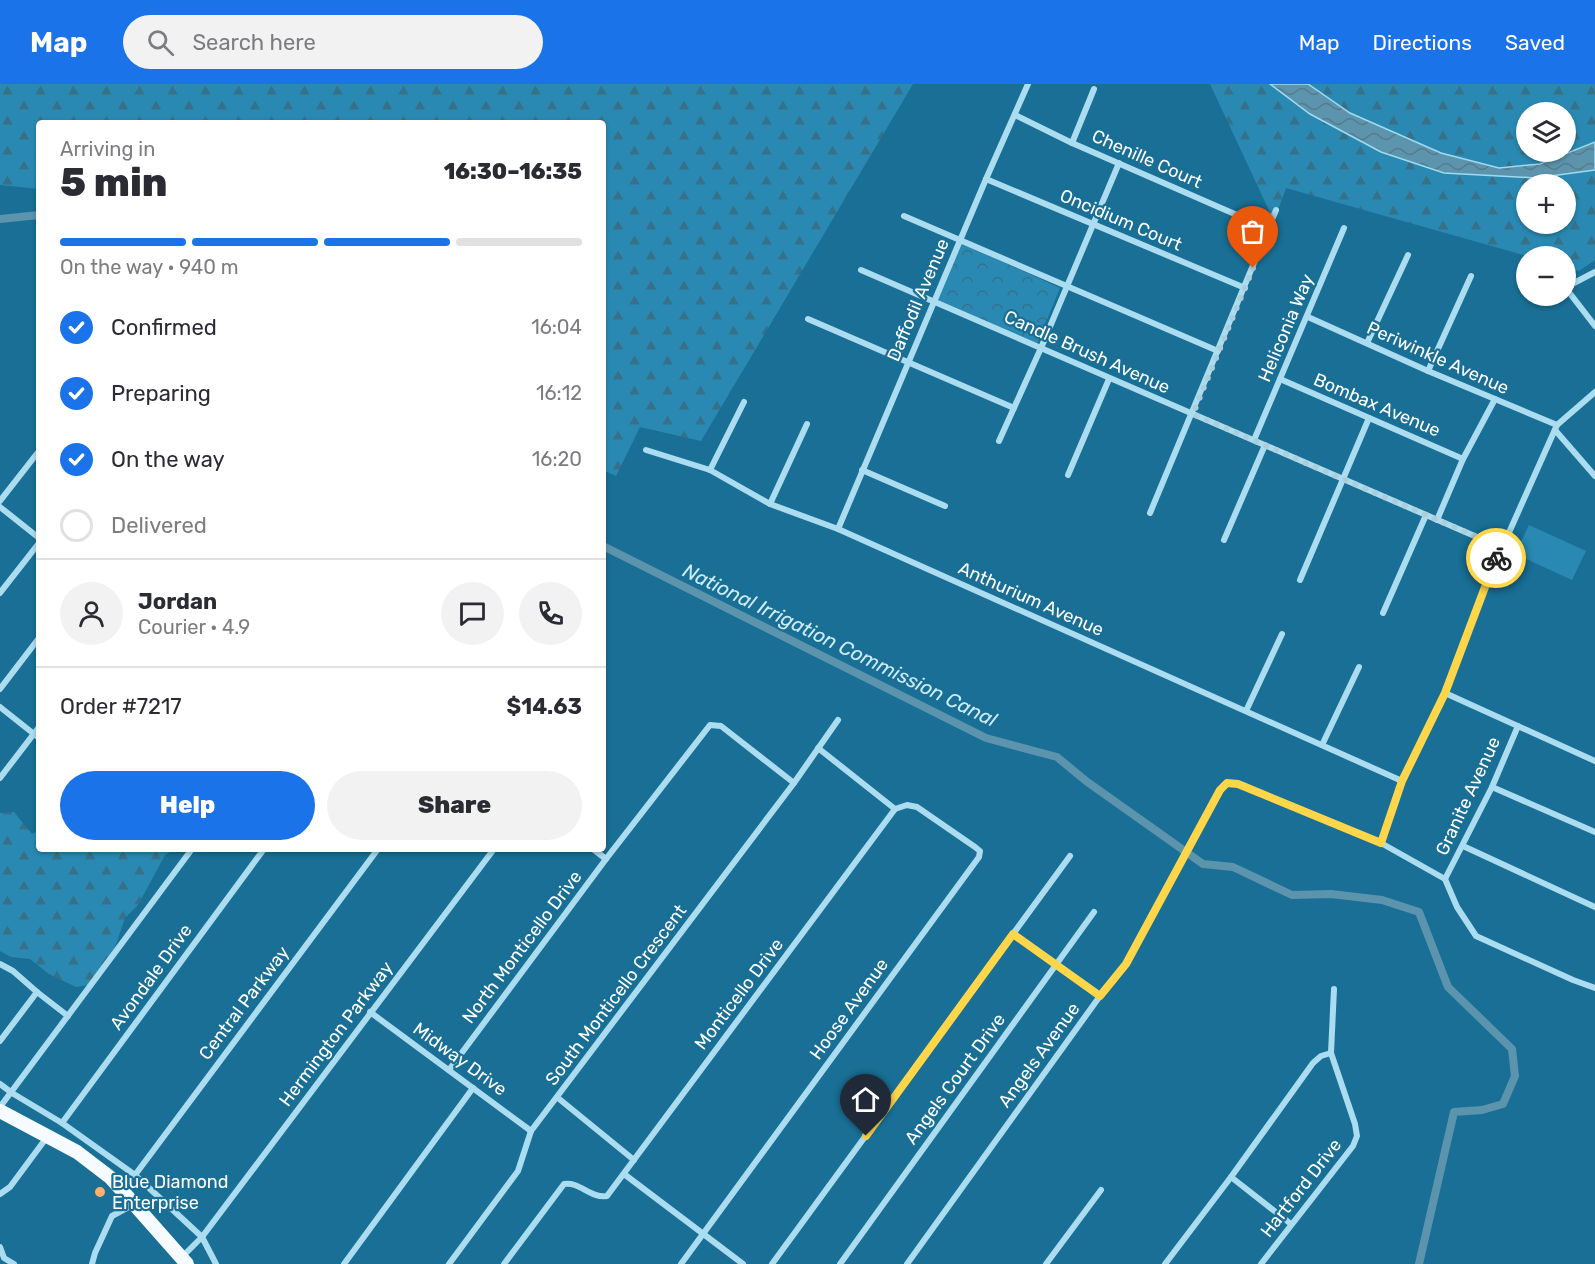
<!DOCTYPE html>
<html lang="en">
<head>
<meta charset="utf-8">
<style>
  :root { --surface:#fff; --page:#f2f2f3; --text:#2b2b33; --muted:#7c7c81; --line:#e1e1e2; --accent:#1a73e8 }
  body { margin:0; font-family:Rubik,sans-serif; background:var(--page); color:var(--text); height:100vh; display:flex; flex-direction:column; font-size:22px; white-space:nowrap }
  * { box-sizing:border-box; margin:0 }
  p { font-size:20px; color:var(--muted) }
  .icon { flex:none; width:33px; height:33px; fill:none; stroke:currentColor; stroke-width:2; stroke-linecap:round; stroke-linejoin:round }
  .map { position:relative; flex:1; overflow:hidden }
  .sheet { position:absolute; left:36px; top:36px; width:570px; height:732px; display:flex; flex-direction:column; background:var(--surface); border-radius:6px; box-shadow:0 2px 4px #0004 }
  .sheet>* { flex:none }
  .tools { position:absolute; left:1516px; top:18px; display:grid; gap:12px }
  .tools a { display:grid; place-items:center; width:60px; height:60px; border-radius:50%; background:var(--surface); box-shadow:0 2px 4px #0004; font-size:30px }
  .pin { position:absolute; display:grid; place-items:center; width:51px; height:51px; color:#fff; margin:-62px -26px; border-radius:50% 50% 50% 0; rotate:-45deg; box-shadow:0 0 6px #0007 }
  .pin .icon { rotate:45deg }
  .courier { position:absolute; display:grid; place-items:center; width:60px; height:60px; margin:-30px; border:4px solid #ffd54a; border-radius:50%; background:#fff; color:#222; box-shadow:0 2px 8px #0007 }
  .summary em { font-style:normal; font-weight:800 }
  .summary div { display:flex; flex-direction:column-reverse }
  .summary { display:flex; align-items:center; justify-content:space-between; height:102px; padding:0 24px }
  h1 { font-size:39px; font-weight:800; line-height:45px }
  .bar { display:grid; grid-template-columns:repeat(4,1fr); gap:9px 6px; align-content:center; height:72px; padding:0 24px }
  .bar i { height:8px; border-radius:4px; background:var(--line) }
  .bar .selected { background:var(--accent) }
  .bar p { grid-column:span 4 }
  .line { display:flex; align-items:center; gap:15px; padding:0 24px; border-top:2px solid var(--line) }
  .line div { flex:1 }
  .round { display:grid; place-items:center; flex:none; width:63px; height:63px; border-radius:32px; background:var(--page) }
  ol { padding:0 24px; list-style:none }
  li { display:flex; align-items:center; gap:18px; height:66px }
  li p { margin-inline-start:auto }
  li .icon { padding:6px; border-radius:50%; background:var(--accent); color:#fff; stroke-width:4 }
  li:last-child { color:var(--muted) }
  li i { width:33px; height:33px; border:3px solid var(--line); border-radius:50% }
  .action { display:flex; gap:12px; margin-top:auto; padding:12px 24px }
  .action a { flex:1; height:69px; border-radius:36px; background:var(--accent); color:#fff; font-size:24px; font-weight:800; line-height:69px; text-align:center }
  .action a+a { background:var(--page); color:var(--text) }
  header { display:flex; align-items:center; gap:36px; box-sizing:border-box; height:84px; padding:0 30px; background:var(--accent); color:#fff }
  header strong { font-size:28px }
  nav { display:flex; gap:33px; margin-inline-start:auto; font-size:21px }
  .search { width:420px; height:54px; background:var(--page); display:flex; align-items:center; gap:15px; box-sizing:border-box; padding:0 21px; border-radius:33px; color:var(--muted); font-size:22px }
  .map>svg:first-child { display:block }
  .green { fill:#2989b2 }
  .forest { fill:url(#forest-firs); fill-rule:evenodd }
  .park { fill:url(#park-crowns) }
  .water { fill:url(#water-waves); stroke:#9edaf2; stroke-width:1.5 }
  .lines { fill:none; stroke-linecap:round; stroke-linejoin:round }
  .canal { stroke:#5c94ae; stroke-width:8 }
  .minor { stroke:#abdcf0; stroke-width:6 }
  .primary { stroke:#f5fbff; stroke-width:14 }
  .done { stroke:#aecdda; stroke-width:6; stroke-dasharray:0 10.8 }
  .route { stroke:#ffd54a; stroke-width:8 }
  .poi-dot { fill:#ffaf6b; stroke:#196f95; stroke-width:2 }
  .labels { text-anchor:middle; stroke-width:4.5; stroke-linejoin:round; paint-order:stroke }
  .street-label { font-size:18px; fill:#fff; stroke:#196f95 }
  .poi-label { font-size:18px; fill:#fff; stroke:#196f95; text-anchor:start }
  .water-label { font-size:20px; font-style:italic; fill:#cdecf9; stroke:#196f95 }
</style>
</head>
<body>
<header>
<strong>Map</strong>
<div class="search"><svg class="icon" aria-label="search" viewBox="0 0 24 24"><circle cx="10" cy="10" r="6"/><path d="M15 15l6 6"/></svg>Search here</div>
<nav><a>Map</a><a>Directions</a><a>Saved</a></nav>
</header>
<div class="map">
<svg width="1595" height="1180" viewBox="0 0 1595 1180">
  <defs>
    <pattern id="forest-firs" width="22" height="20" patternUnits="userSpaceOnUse" patternTransform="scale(1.5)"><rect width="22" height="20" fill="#2989b2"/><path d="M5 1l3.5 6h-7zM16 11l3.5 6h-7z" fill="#377189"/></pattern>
    <pattern id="park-crowns" width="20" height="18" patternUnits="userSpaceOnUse" patternTransform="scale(1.5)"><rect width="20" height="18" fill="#2989b2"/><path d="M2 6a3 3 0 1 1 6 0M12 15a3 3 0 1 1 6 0" fill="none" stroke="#377189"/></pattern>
    <pattern id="water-waves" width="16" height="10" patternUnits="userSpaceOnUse" patternTransform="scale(1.5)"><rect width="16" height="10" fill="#5c94ae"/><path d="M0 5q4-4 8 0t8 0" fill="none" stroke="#567b8c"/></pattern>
  </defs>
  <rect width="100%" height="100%" fill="#196f95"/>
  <polygon class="green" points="1529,441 1586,467 1572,496 1515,470"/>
  <g class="forest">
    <polygon points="0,0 913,0 701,357 640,343 616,392 603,386 603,39 39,39 39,105 0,101"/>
    <path d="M1210,0H1270L1310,30L1381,68L1536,94L1595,86V176L1579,187L1566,184V172H1527L1286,104L1274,137ZM1527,100H1566V140H1527Z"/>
    <path d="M1308,0H1595V58L1540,80L1499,84L1441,69L1350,29ZM1527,28H1566V68H1527Z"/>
    <polygon points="14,728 32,750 39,747 39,765 175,765 165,771 138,821 125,834 115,863 105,882 89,901 76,903 49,890 30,875 11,873 0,867 0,729"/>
  </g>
  <polygon class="park" points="958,157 1060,204 1037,260 933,215"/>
  <polygon class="water" points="1270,0 1308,0 1350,29 1441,69 1499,84 1540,80 1595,58 1595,86 1536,94 1444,89 1381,68 1310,30"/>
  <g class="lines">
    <g class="canal">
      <polyline points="0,135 39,131"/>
      <polyline points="603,462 986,654 1057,673 1086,697 1203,780 1233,783 1292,811 1331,810 1382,816 1419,828 1448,903 1512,965 1515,992 1503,1020 1482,1026 1454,1028 1419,1180"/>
    </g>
    <g class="minor">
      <polyline points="1015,31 1072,59 1269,145"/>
      <polyline points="1072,59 1094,5"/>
      <polyline points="986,95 1245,204"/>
      <polyline points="904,132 1218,267"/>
      <polyline points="861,186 1500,463"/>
      <polyline points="1595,188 1572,200 1568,207 1595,242"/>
      <polyline points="1308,233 1428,287 1557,341"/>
      <polyline points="808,235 1014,324"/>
      <polyline points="1367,259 1408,171"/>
      <polyline points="1428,287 1471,192"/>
      <polyline points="1280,295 1463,375"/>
      <polyline points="1555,346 1595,392"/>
      <polyline points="1254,356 1344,144"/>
      <polyline points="999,357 1041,264 1119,79"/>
      <polyline points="646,366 710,386 770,420 838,445 1402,697"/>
      <polyline points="710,386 744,318"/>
      <polyline points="862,386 945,422"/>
      <polyline points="1068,391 1109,295"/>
      <polyline points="0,417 39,367"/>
      <polyline points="770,420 807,340"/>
      <polyline points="0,423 39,454"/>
      <polyline points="1150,429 1276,126"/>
      <polyline points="1437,436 1463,375 1495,315"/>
      <polyline points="838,445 986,95 1028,0"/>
      <polyline points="1224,456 1265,361"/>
      <polyline points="1300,496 1369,334"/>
      <polyline points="0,509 39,459"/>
      <polyline points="1383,529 1426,431"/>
      <polyline points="0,605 39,554"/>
      <polyline points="1445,609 1595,677"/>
      <polyline points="0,623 39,654"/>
      <polyline points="1246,627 1282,550"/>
      <polyline points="1322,661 1359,583"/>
      <polyline points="818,664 895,725"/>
      <polyline points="0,694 39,643"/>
      <polyline points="1492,703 1595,748"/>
      <polyline points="1381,759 1402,697 1445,609 1500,463 1507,453 1557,341 1595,308"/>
      <polyline points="1463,762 1595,823"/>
      <polyline points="593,765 606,775"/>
      <polyline points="1445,795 1492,703 1518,642"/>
      <polyline points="1013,850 1100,912"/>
      <polyline points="0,880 13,887 37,908 68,932"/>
      <polyline points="370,928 531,1047"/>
      <polyline points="0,957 37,908"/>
      <polyline points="449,986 606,775 710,641 721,642 794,699"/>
      <polyline points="0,1000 12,1009 62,1039 135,1091 202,1153 216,1180"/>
      <polyline points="558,1014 634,1076"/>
      <polyline points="0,1023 192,765"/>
      <polyline points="62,1039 264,765"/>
      <polyline points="624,1090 743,1180"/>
      <polyline points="135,1091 378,765"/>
      <polyline points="1231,1093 1291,1140"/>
      <polyline points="0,1110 10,1103 47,1053"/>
      <polyline points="0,1163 4,1174 14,1180"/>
      <polyline points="181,1174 202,1153 494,765"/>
      <polyline points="92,1180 95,1169 112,1132 134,1120"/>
      <polyline points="344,1180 473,1004"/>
      <polyline points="449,1180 518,1087 531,1047 794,699 838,636"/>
      <path d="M504,1180L564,1100C579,1097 591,1115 607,1112L895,725"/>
      <polyline points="681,1180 979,773 980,767 975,763 917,723 907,721 895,725"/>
      <polyline points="772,1180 1070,772"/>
      <polyline points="840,1180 1094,828"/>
      <polyline points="907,1180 1100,912 1126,880 1220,706 1227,699 1238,700 1381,759 1445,795 1457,823 1476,852 1573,896 1595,904"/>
      <polyline points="1046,1180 1101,1106"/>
      <polyline points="1165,1180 1231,1093 1313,979 1321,972 1331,969"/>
      <polyline points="1261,1180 1353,1062 1357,1052 1355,1040 1331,969 1334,905"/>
    </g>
    <polyline class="primary" points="0,1027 77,1068 111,1094 187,1180"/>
  </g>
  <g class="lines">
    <polyline class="done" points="1253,184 1193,330 1500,463 1496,474"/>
    <polyline class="route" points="866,1052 1013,850 1100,912 1126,880 1220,706 1227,699 1238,700 1381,759 1402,697 1445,609 1496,474"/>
  </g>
  <circle class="poi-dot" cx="100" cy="1108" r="6"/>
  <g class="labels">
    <g class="street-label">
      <text transform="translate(1147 75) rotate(24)" y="6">Chenille Court</text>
      <text transform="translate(1121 136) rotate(23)" y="6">Oncidium Court</text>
      <text transform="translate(918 216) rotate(-67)" y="6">Daffodil Avenue</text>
      <text transform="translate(1286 244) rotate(-67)" y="6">Heliconia Way</text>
      <text transform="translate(1087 268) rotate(24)" y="6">Candle Brush Avenue</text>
      <text transform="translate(1438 274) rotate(24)" y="6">Periwinkle Avenue</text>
      <text transform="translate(1377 321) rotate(23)" y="6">Bombax Avenue</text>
      <text transform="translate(1031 515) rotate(24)" y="6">Anthurium Avenue</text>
      <text transform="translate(1468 712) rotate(-65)" y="6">Granite Avenue</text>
      <text transform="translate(522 863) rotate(-53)" y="6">North Monticello Drive</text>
      <text transform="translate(151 893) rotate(-54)" y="6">Avondale Drive</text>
      <text transform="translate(739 910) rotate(-53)" y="6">Monticello Drive</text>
      <text transform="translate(616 911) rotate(-53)" y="6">South Monticello Crescent</text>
      <text transform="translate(244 919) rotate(-53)" y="6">Central Parkway</text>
      <text transform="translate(849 925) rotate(-54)" y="6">Hoose Avenue</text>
      <text transform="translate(336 950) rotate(-53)" y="6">Hermington Parkway</text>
      <text transform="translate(1039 971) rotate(-54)" y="6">Angels Avenue</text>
      <text transform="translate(460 975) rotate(36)" y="6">Midway Drive</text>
      <text transform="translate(955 995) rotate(-54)" y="6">Angels Court Drive</text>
      <text transform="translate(1301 1104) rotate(-52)" y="6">Hartford Drive</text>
    </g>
    <g class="poi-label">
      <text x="112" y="1104">Blue Diamond<tspan x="112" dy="21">Enterprise</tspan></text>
    </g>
    <g class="water-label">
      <text transform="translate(840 561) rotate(26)" y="7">National Irrigation Commission Canal</text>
    </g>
  </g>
</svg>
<div class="tools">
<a><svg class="icon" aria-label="layers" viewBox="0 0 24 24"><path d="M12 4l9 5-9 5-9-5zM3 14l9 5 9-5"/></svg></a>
<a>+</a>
<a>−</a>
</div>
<div class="pin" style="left:1253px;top:184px;background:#ea580c"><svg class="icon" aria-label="bag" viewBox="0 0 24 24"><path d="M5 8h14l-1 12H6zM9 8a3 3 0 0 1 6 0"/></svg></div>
<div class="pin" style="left:866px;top:1052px;background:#1f2937"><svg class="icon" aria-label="home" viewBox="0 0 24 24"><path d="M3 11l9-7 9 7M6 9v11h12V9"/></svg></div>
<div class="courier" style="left:1496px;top:474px"><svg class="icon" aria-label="bike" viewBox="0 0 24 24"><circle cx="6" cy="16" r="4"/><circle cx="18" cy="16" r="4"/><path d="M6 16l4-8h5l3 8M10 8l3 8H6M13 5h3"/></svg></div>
<section class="sheet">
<div class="summary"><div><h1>5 min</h1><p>Arriving in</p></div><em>16:30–16:35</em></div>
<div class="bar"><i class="selected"></i><i class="selected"></i><i class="selected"></i><i></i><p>On the way · 940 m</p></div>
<ol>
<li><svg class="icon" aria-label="check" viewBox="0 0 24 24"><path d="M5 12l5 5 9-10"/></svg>Confirmed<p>16:04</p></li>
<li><svg class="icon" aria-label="check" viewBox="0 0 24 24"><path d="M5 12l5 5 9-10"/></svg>Preparing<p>16:12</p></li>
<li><svg class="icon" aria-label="check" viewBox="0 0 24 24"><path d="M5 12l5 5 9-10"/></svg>On the way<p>16:20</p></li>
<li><i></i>Delivered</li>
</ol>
<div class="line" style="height:108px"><a class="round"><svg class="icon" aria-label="person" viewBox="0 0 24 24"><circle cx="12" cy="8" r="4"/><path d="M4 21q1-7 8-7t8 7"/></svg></a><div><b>Jordan</b><p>Courier · 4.9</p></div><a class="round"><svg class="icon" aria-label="chat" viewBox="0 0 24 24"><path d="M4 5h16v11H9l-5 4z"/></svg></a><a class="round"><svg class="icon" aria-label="phone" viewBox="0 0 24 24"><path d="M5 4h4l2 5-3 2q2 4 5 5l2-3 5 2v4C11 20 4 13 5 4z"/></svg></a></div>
<div class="line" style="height:78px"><div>Order #7217</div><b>$14.63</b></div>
<div class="action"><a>Help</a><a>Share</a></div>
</section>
</div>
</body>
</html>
